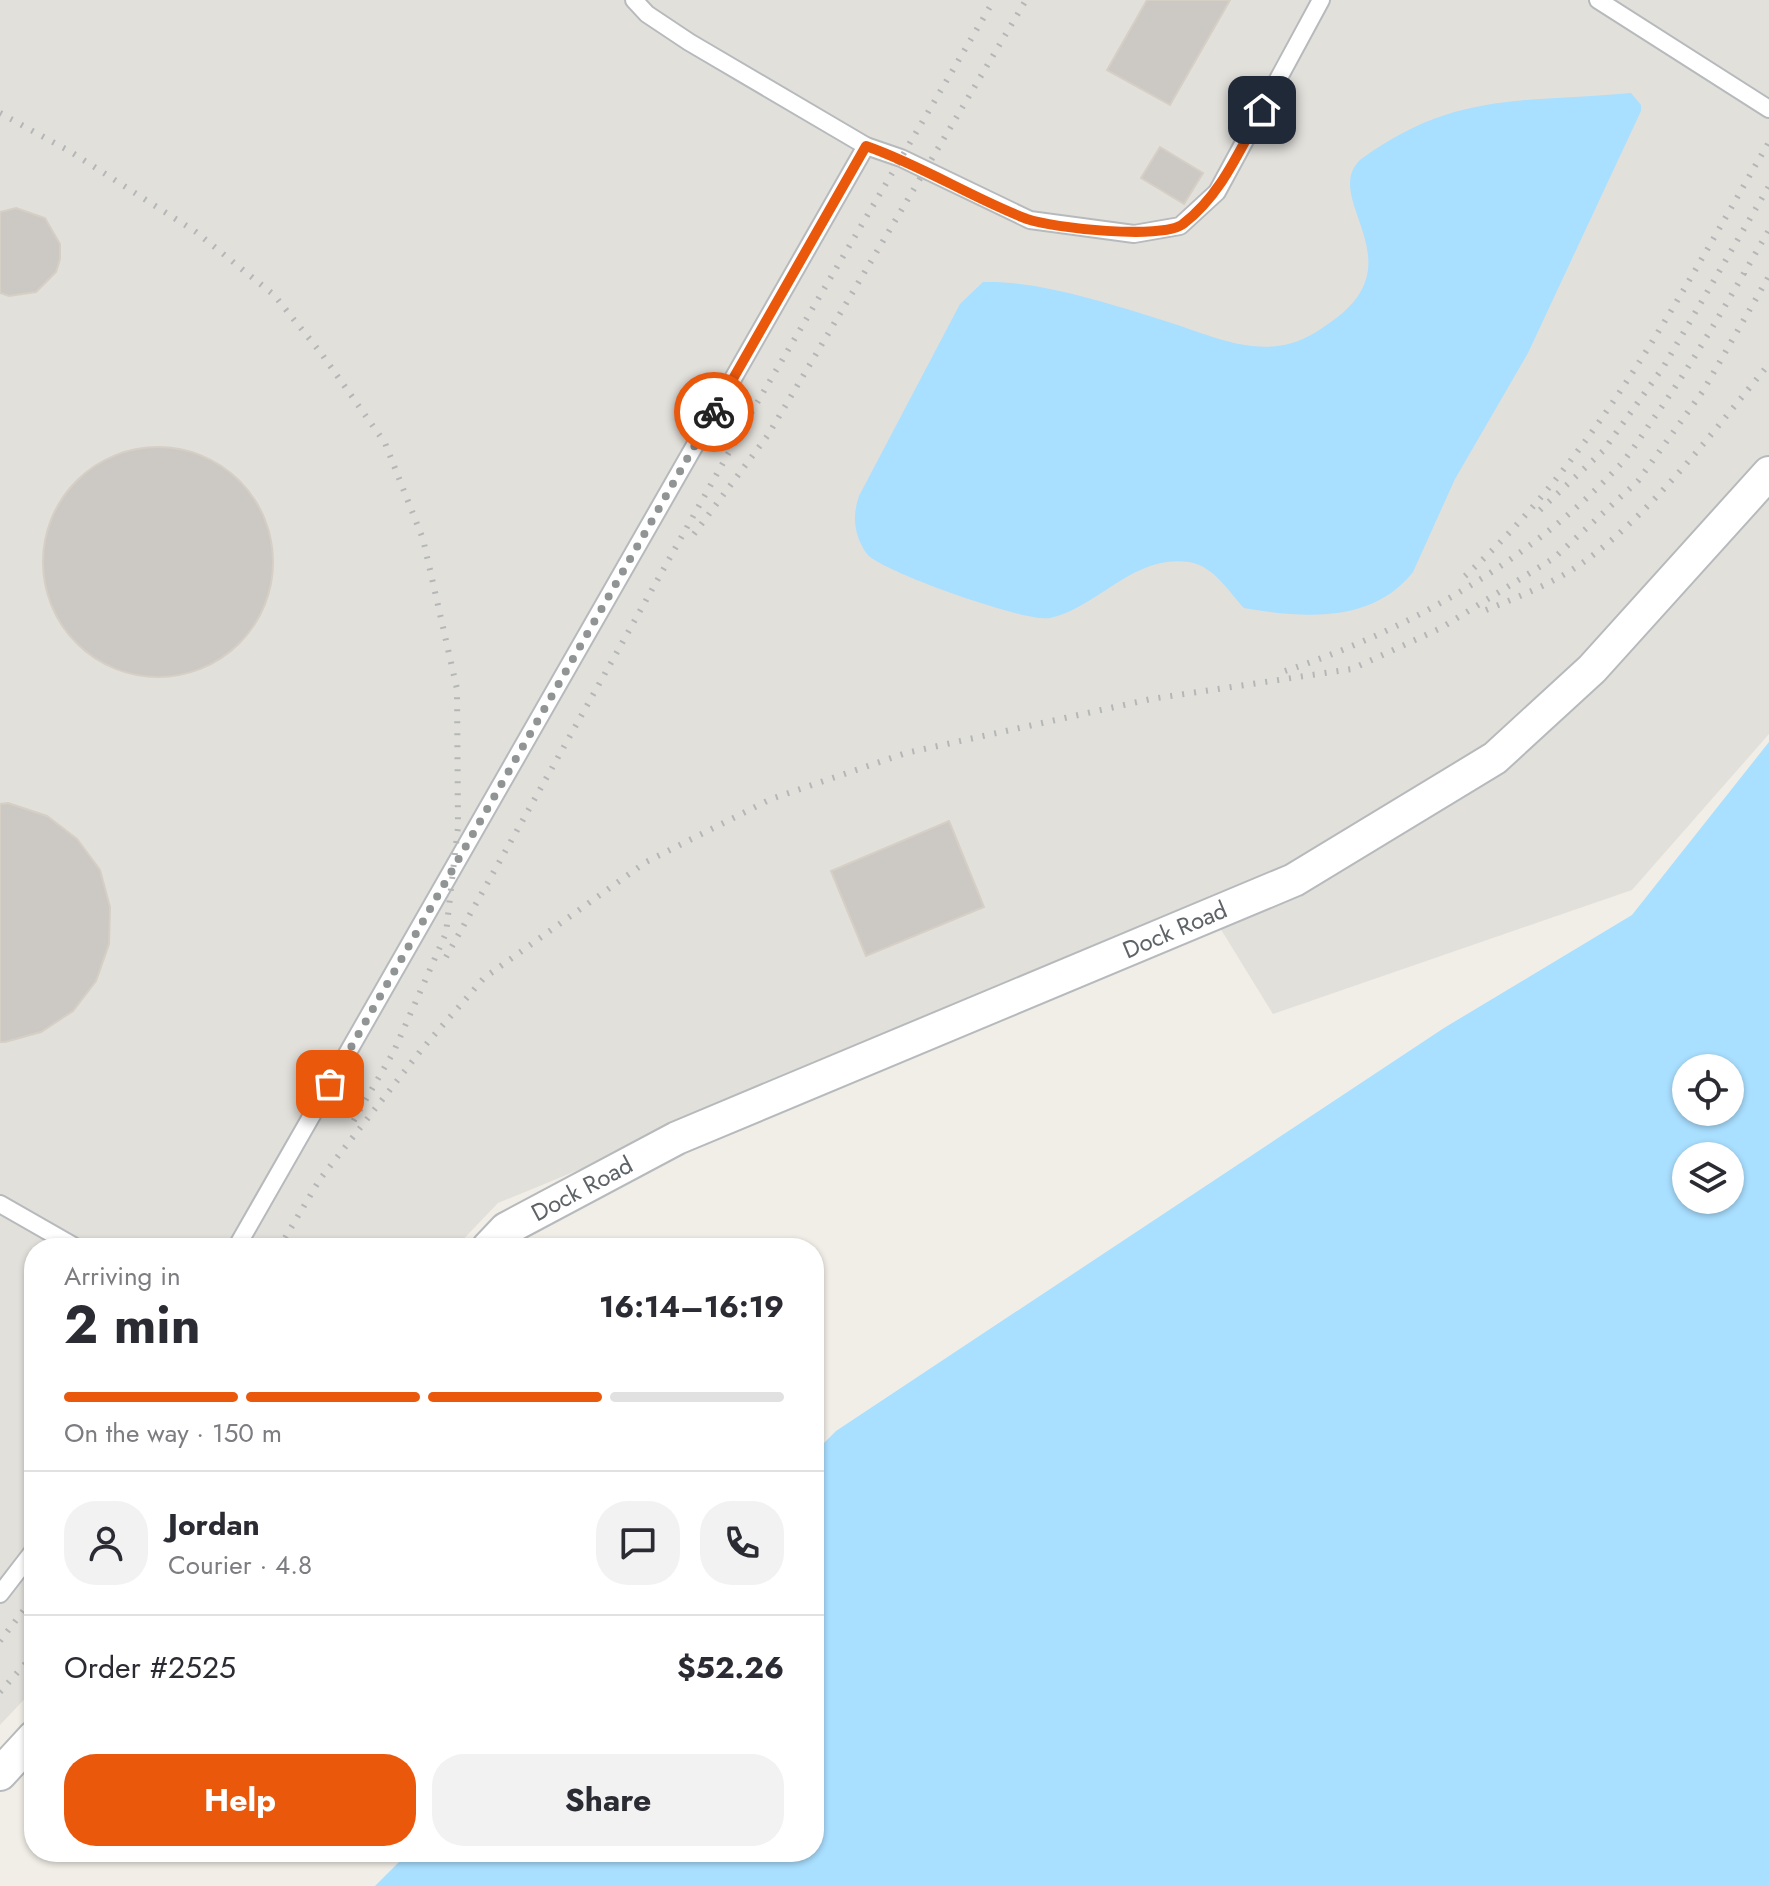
<!DOCTYPE html>
<html lang="en">
<head>
<meta charset="utf-8">
<style>
  :root { --surface:#fff; --page:#f2f2f3; --text:#2b2b33; --muted:#7c7c81; --line:#e1e1e2; --accent:#ea580c }
  body { margin:0; font-family:Jost,sans-serif; background:var(--page); color:var(--text); height:100vh; display:flex; flex-direction:column; font-size:30px; white-space:nowrap }
  * { box-sizing:border-box; margin:0 }
  p { font-size:26px; color:var(--muted) }
  .icon { flex:none; width:44px; height:44px; fill:none; stroke:currentColor; stroke-width:2; stroke-linecap:round; stroke-linejoin:round }
  .map { position:relative; flex:1; overflow:hidden }
  .panel { position:absolute; left:24px; top:1238px; width:800px; height:624px; display:flex; flex-direction:column; background:var(--surface); border-radius:32px; box-shadow:0 2px 6px #0004 }
  .panel>* { flex:none }
  .buttons { position:absolute; left:1672px; top:1054px; display:grid; gap:16px }
  .buttons a { display:grid; place-items:center; width:72px; height:72px; border-radius:50%; background:var(--surface); box-shadow:0 2px 6px #0004; font-size:40px }
  .pin { position:absolute; display:grid; place-items:center; width:68px; height:68px; color:#fff; margin:-34px; border-radius:16px; box-shadow:0 4px 12px #0006 }
  .courier { position:absolute; display:grid; place-items:center; width:80px; height:80px; margin:-40px; border:6px solid #ea580c; border-radius:50%; background:#fff; color:#222; box-shadow:0 2px 10px #0007 }
  .overview em { font-style:normal; font-weight:700 }
  .overview div { display:flex; flex-direction:column-reverse }
  .overview { display:flex; align-items:center; justify-content:space-between; height:136px; padding:0 40px }
  h1 { font-size:52px; font-weight:700; line-height:60px }
  .bar { display:grid; grid-template-columns:repeat(4,1fr); gap:12px 8px; align-content:center; height:96px; padding:0 40px }
  .bar i { height:10px; border-radius:6px; background:var(--line) }
  .bar .active { background:var(--accent) }
  .bar p { grid-column:span 4 }
  .line { display:flex; align-items:center; gap:20px; padding:0 40px; border-top:2px solid var(--line) }
  .line div { flex:1 }
  .round { display:grid; place-items:center; flex:none; width:84px; height:84px; border-radius:32px; background:var(--page) }
  .button { display:flex; gap:16px; margin-top:auto; padding:16px 40px }
  .button a { flex:1; height:92px; border-radius:32px; background:var(--accent); color:#fff; font-size:32px; font-weight:700; line-height:92px; text-align:center }
  .button a+a { background:var(--page); color:var(--text) }
  .map>svg:first-child { display:block }
  .industrial { fill:#e2e0db }
  .water { fill:#a9dfff; fill-rule:evenodd }
  .building { fill:#ccc9c4; stroke:#d6cfc5; stroke-width:2 }
  .lines { fill:none; stroke-linecap:round; stroke-linejoin:round }
  .service-casing { stroke:#b7babd; stroke-width:20 }
  .minor-casing { stroke:#b7babd; stroke-width:36 }
  .service { stroke:#fff; stroke-width:16 }
  .minor { stroke:#fff; stroke-width:32 }
  .rail { stroke:#b5b6b7; stroke-width:6; stroke-dasharray:2 10; stroke-linecap:butt }
  .done { stroke:#919494; stroke-width:8; stroke-dasharray:0 14.4 }
  .route { stroke:#ea580c; stroke-width:10 }
  .labels { text-anchor:middle; stroke-width:7; stroke-linejoin:round; paint-order:stroke }
  .street-label { font-size:24px; fill:#5e6367; stroke:#fff }
</style>
</head>
<body>
<div class="map">
<svg width="1769" height="1886" viewBox="0 0 1769 1886">
  <rect width="100%" height="100%" fill="#f1eee7"/>
  <polygon class="industrial" points="0,0 1769,0 1769,734 1632,890 1273,1014 1209,910 498,1203 455,1248 34,1248 34,1689 0,1725"/>
  <g class="water">
    <path d="M1631,93L1641,105V111L1528,353L1455,479L1413,572C1372,624 1303,618 1244,608C1229,592 1214,566 1189,562C1133,554 1099,607 1050,618C1027,623 880,571 867,554C854,536 852,516 859,496L960,304L983,282C1036,280 1111,304 1162,320C1203,332 1248,356 1292,343C1309,338 1321,329 1335,319C1415,260 1321,198 1360,160C1454,91 1522,103 1631,93Z"/>
    <path d="M1769,742V1886H375L409,1852H814V1453L836,1431L1444,1028L1632,915ZM1686,1068H1730V1112H1686ZM1686,1156H1730V1200H1686Z"/>
  </g>
  <g class="building">
    <polygon points="1147,0 1230,0 1170,105 1107,70"/>
    <polygon points="1160,147 1203,173 1184,204 1141,178"/>
    <polygon points="16,208 45,218 60,244 60,259 56,272 36,292 9,296 0,293 0,212"/>
    <circle cx="158" cy="562" r="115"/>
    <polygon points="8,803 47,816 77,839 100,870 110,907 109,944 96,981 73,1011 41,1032 5,1042 0,1042 0,804"/>
    <polygon points="949,821 984,907 866,956 831,871"/>
  </g>
  <g class="lines">
    <g class="service-casing">
      <g id="service">
        <polyline points="634,0 647,14 689,42 866,146 901,158 1030,220 1134,234 1180,226 1217,192 1321,0"/>
        <polyline points="1598,0 1769,109"/>
        <polyline points="0,1204 77,1248"/>
        <polyline points="236,1248 866,146"/>
        <polyline points="0,1594 34,1550"/>
      </g>
    </g>
    <g class="minor-casing">
      <g id="minor">
        <polyline points="488,1248 506,1229 677,1138 1294,880 1495,758 1592,669 1769,473"/>
        <polyline points="0,1774 34,1737"/>
      </g>
    </g>
    <use href="#service" class="service"/>
    <use href="#minor" class="minor"/>
    <g class="rail">
      <polyline points="0,113 71,152 196,232 274,295 321,353 385,443 423,539 457,689 458,827 446,933 394,1051 350,1127"/>
      <polyline points="1540,510 1603,451 1664,366 1769,186"/>
      <polyline points="694,534 768,435 1026,0"/>
      <path d="M1465,576C1597,457 1681,293 1769,142"/>
      <path d="M1486,610C1520,596 1555,583 1585,561C1653,512 1715,429 1769,364"/>
      <path d="M1285,671C1407,631 1530,561 1619,466C1631,453 1641,437 1651,422C1695,361 1731,295 1769,230"/>
      <polyline points="446,957 751,413 994,0"/>
      <polyline points="279,1248 320,1179 422,1049 484,978 646,862 771,799 906,753 1151,699 1352,669 1441,628 1554,558 1638,481 1703,391 1769,276"/>
      <polyline points="0,1641 34,1597"/>
      <polyline points="0,1692 34,1654"/>
    </g>
  </g>
  <g class="lines">
    <polyline class="done" points="330,1084 714,412"/>
    <path class="route" d="M714,412L866,146C921,165 972,198 1027,219C1053,228 1161,240 1183,224C1221,195 1239,151 1262,110"/>
  </g>
  <g class="labels">
    <g class="street-label">
      <text transform="translate(1175 930) rotate(-23)" y="8">Dock Road</text>
      <text transform="translate(582 1189) rotate(-28)" y="8">Dock Road</text>
    </g>
  </g>
</svg>
<div class="buttons">
<a><svg class="icon" aria-label="locate" viewBox="0 0 24 24"><circle cx="12" cy="12" r="6"/><path d="M12 2v4M12 18v4M2 12h4M18 12h4"/></svg></a>
<a><svg class="icon" aria-label="layers" viewBox="0 0 24 24"><path d="M12 4l9 5-9 5-9-5zM3 14l9 5 9-5"/></svg></a>
</div>
<div class="pin" style="left:330px;top:1084px;background:#ea580c"><svg class="icon" aria-label="bag" viewBox="0 0 24 24"><path d="M5 8h14l-1 12H6zM9 8a3 3 0 0 1 6 0"/></svg></div>
<div class="pin" style="left:1262px;top:110px;background:#1f2937"><svg class="icon" aria-label="home" viewBox="0 0 24 24"><path d="M3 11l9-7 9 7M6 9v11h12V9"/></svg></div>
<div class="courier" style="left:714px;top:412px"><svg class="icon" aria-label="bike" viewBox="0 0 24 24"><circle cx="6" cy="16" r="4"/><circle cx="18" cy="16" r="4"/><path d="M6 16l4-8h5l3 8M10 8l3 8H6M13 5h3"/></svg></div>
<section class="panel">
<div class="overview"><div><h1>2 min</h1><p>Arriving in</p></div><em>16:14–16:19</em></div>
<div class="bar"><i class="active"></i><i class="active"></i><i class="active"></i><i></i><p>On the way · 150 m</p></div>
<div class="line" style="height:144px"><a class="round"><svg class="icon" aria-label="person" viewBox="0 0 24 24"><circle cx="12" cy="8" r="4"/><path d="M4 21q1-7 8-7t8 7"/></svg></a><div><b>Jordan</b><p>Courier · 4.8</p></div><a class="round"><svg class="icon" aria-label="chat" viewBox="0 0 24 24"><path d="M4 5h16v11H9l-5 4z"/></svg></a><a class="round"><svg class="icon" aria-label="phone" viewBox="0 0 24 24"><path d="M5 4h4l2 5-3 2q2 4 5 5l2-3 5 2v4C11 20 4 13 5 4z"/></svg></a></div>
<div class="line" style="height:104px"><div>Order #2525</div><b>$52.26</b></div>
<div class="button"><a>Help</a><a>Share</a></div>
</section>
</div>
</body>
</html>
